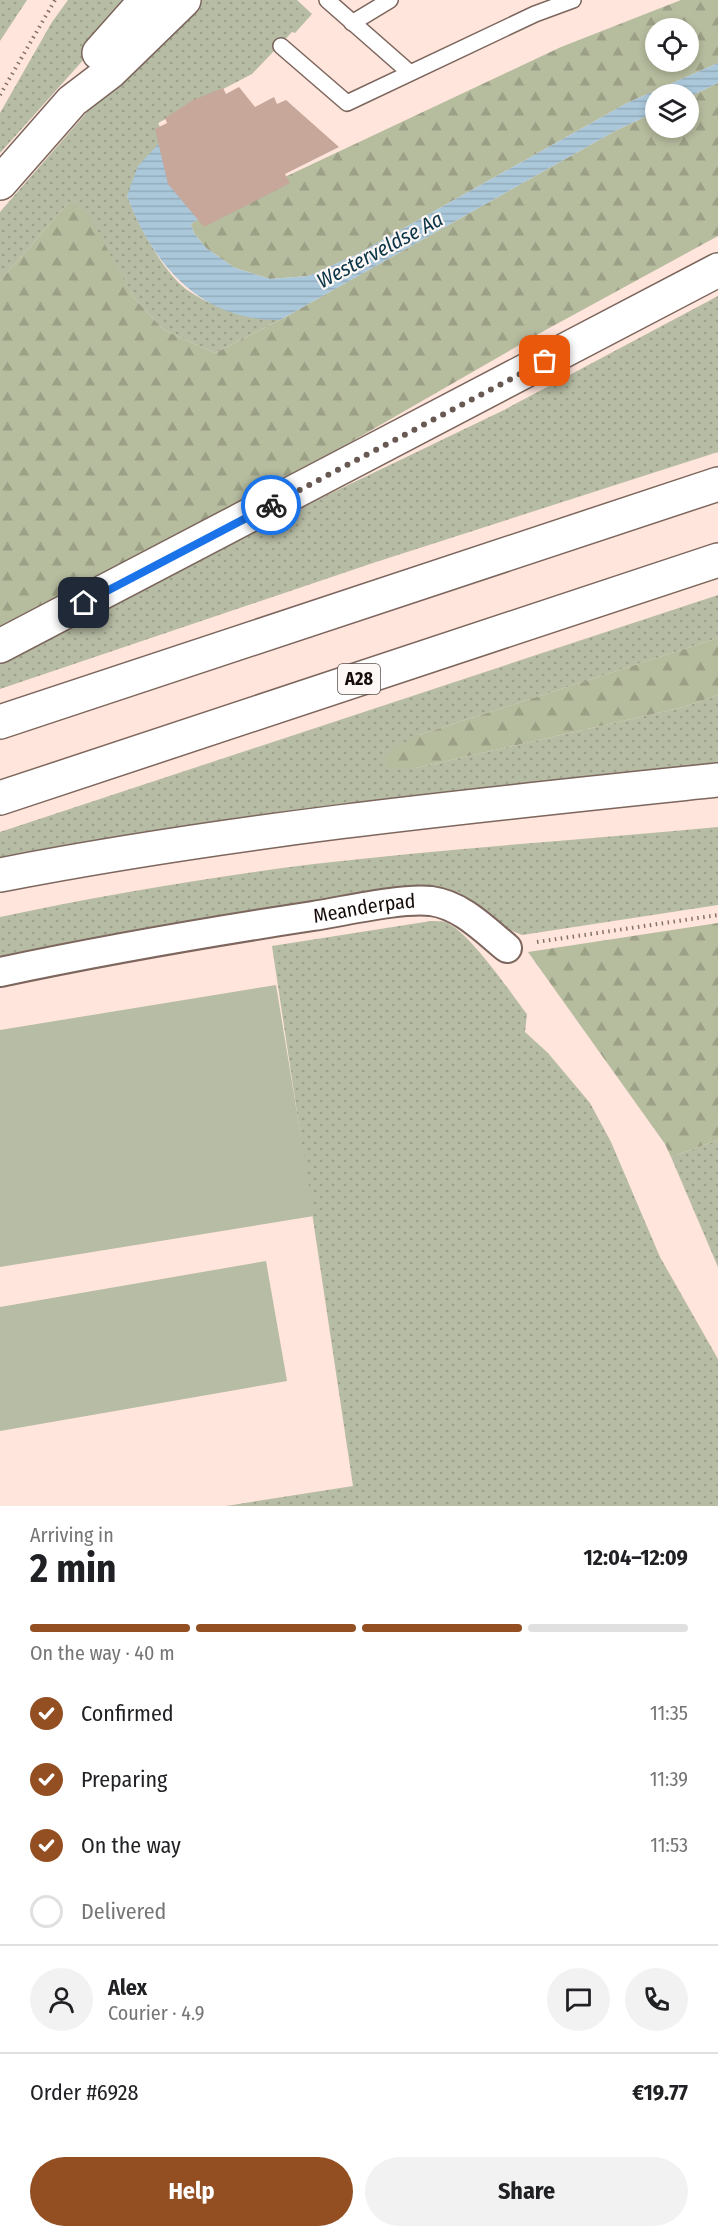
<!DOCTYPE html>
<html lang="en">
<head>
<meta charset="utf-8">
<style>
  :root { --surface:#fff; --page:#f2f2f2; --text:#202124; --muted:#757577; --line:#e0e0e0; --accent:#934f22 }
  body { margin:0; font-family:"Fira Sans Condensed",sans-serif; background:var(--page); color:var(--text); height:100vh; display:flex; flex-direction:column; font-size:22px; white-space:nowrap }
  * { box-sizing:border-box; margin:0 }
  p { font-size:20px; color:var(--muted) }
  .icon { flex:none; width:33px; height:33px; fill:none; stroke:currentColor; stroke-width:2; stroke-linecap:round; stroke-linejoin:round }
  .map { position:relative; height:1506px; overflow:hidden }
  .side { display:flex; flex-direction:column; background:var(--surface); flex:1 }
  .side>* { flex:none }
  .controls { position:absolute; left:645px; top:18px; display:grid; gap:12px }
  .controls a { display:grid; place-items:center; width:54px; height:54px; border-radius:50%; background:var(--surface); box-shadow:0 3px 9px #0003; font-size:30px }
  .pin { position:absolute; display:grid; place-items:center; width:51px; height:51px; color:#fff; margin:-26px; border-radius:12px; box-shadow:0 3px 9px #0006 }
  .courier { position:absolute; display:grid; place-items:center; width:60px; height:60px; margin:-30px; border:4px solid #1a73e8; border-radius:50%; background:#fff; color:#222; box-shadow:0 2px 8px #0007 }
  .headline em { font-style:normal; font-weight:700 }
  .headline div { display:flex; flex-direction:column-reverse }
  .headline { display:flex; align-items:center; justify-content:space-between; height:102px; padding:0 30px }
  h1 { font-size:39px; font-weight:700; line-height:45px }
  .bar { display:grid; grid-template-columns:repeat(4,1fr); gap:9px 6px; align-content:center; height:72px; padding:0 30px }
  .bar i { height:8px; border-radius:4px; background:var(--line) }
  .bar .active { background:var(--accent) }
  .bar p { grid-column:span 4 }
  .line { display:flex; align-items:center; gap:15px; padding:0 30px; border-top:2px solid var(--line) }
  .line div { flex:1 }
  .round { display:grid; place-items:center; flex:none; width:63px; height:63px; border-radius:32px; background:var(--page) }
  ol { padding:0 30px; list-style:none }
  li { display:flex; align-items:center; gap:18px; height:66px }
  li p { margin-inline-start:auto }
  li .icon { padding:6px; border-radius:50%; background:var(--accent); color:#fff; stroke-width:4 }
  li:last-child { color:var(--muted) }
  li i { width:33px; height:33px; border:3px solid var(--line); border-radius:50% }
  .action { display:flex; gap:12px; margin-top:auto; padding:12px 30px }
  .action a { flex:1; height:69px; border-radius:36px; background:var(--accent); color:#fff; font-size:24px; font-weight:700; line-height:69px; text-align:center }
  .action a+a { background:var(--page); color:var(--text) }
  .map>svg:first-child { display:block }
  .grass { fill:url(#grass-dots) }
  .forest { fill:url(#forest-firs); fill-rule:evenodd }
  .pitch { fill:#b7bca4 }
  .water { fill:url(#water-rules) }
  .building { fill:#c6a79a }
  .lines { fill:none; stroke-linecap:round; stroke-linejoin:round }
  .service-casing { stroke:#7c665d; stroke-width:18 }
  .minor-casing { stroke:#7c665d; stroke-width:32 }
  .secondary-casing { stroke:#7c665d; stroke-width:36 }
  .motorway-casing { stroke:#7c665d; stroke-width:36 }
  .path { stroke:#84736d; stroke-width:4; stroke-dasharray:1.5 4.5; stroke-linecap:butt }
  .service { stroke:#fff; stroke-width:15 }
  .minor { stroke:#fff; stroke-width:28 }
  .secondary { stroke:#fff; stroke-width:33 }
  .motorway { stroke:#fff; stroke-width:33 }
  .done { stroke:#685953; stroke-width:6; stroke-dasharray:0 10.8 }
  .route { stroke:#1a73e8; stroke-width:8 }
  .labels { text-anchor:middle; stroke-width:4.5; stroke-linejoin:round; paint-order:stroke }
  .shield { fill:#fdf7f5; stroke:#5b5350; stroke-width:1.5 }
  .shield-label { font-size:18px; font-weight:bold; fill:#160d0a }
  .street-label { font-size:20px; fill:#160d0a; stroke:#fdf7f5 }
  .water-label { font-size:21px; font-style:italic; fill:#0a3448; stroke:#fdf7f5 }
</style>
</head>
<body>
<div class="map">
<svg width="718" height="1506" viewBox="0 0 718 1506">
  <defs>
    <pattern id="grass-dots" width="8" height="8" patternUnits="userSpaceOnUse" patternTransform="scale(1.5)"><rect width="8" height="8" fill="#b7bca4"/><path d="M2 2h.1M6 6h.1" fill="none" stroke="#9da08c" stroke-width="1.8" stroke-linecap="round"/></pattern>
    <pattern id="forest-firs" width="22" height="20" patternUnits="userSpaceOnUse" patternTransform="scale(1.5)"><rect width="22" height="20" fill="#b6bc9e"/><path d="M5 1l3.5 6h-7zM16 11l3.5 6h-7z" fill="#9ca087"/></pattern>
    <pattern id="water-rules" width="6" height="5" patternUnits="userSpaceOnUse" patternTransform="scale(1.5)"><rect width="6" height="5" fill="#aac8da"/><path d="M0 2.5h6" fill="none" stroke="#92abba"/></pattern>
  </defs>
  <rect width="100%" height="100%" fill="#ffe5db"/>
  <g class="grass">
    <polygon points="0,0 27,0 0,41"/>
    <polygon points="68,0 137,0 0,153 0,113 52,22"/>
    <path d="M202,0H297L312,14L295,33L292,32L252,74L158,123L165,137L127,196C137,222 158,262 178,282C198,303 251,321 280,320L215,353L164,330L133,297L113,262L69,202L0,281V212L121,73Z"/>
    <polygon points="718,296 718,452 376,562 0,689 0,660 157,577 504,410"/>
    <path d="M718,595V638L419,735L416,768L684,707L718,695V764C477,788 238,812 0,858V832Z"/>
    <path d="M718,827V905L522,935L500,926L458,892L447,891L0,961V917C103,895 209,877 314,864C448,848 584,840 718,827Z"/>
    <path d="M431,921C435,921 441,921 445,922C469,931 510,992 527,1014L525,1032L548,1053L590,1103L611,1142L660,1257L718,1359V1506H226L353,1486L272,946Z"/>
    <polygon points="718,1140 718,1267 671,1157"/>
  </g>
  <g class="forest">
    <path d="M681,0H718V63L627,103L356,255L308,276L270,279L235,268L206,248L194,233L191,224L204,215L561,47ZM656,28H688V62H656Z"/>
    <polygon points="718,83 718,236 542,332 220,517 0,632 0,281 69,202 89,215 133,297 164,330 215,353 280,320 615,131 655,112 656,128 688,128 689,97"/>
    <polygon points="718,638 718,695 684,707 416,768 388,768 384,758 390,750 419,735"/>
    <polygon points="718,923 718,1140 671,1157 665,1144 528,952"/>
  </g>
  <g class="pitch">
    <polygon points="276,985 314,1216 0,1267 0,1030"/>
    <polygon points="266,1261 287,1381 0,1431 0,1307"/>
  </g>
  <path class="water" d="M718,63V83L689,97L688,94H656L655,112L615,131L280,320C201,321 153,265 127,196L138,166L165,137L204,215L191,224L194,233L206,248L235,268L270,279L308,276L356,255L627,103Z"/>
  <polygon class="building" points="239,87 255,107 274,97 277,104 286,100 339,147 285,174 290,183 204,227 168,184 155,129 167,123 165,118 193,100 223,88 226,94"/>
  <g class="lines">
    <g class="service-casing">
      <g id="service">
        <polyline points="327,0 409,72"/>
        <polyline points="352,23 390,0"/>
        <polyline points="281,46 347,103 535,14 573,0"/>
      </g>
    </g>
    <g class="minor-casing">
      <g id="minor">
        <path id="s1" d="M0,972C104,950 208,932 313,916C346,911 399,898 431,901C461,905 484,929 507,948"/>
      </g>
    </g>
    <g class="secondary-casing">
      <g id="secondary">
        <polyline points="99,53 146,0"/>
        <polyline points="0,183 72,101 110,72 184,0"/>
      </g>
    </g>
    <g class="motorway-casing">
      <g id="motorway">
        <polyline points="0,646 718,270"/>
        <polyline points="0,722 718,484"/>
        <polyline points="0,798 718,560"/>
        <path d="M0,875C237,829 478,805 718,780"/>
      </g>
    </g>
    <g class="path">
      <polyline points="0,95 55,0"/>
      <polyline points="537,942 718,915"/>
    </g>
    <use href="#service" class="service"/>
    <use href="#minor" class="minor"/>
    <use href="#secondary" class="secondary"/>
    <use href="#motorway" class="motorway"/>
  </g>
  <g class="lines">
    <polyline class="done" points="271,505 545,361"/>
    <polyline class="route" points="84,603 271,505"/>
  </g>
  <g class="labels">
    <rect class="shield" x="338" y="664" width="42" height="30" rx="4.5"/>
    <g class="shield-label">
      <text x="359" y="685">A28</text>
    </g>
    <g class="street-label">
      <text dy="7" stroke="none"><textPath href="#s1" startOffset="370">Meanderpad</textPath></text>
    </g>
    <g class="water-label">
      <text transform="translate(380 250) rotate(-28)" y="7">Westerveldse Aa</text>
    </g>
  </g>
</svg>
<div class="controls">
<a><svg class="icon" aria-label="locate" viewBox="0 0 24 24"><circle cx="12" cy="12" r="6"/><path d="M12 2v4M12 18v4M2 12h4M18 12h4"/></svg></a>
<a><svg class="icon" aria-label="layers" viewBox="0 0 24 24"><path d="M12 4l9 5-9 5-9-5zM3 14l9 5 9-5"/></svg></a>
</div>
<div class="pin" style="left:545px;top:361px;background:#ea580c"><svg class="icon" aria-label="bag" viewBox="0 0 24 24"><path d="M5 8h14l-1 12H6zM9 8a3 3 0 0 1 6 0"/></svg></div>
<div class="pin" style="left:84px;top:603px;background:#1f2937"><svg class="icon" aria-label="home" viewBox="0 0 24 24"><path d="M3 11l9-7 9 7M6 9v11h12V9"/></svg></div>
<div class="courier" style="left:271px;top:505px"><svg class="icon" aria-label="bike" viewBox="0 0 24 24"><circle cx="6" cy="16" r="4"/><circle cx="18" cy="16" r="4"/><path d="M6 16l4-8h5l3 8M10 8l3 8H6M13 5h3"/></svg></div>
</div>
<section class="side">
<div class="headline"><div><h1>2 min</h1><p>Arriving in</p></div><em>12:04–12:09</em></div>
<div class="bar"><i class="active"></i><i class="active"></i><i class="active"></i><i></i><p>On the way · 40 m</p></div>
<ol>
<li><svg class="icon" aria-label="check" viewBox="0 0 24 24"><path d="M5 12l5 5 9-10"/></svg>Confirmed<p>11:35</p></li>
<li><svg class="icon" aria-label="check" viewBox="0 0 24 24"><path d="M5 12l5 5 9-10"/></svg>Preparing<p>11:39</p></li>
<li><svg class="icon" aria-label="check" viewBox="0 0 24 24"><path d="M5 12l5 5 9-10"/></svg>On the way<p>11:53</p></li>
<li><i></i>Delivered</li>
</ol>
<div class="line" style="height:108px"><a class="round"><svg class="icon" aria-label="person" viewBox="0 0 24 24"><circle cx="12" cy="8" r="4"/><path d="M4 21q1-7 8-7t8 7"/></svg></a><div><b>Alex</b><p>Courier · 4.9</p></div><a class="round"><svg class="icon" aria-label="chat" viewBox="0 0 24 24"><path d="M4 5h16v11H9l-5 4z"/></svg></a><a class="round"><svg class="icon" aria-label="phone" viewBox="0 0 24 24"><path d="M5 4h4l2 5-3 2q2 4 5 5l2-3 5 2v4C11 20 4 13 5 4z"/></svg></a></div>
<div class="line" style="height:78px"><div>Order #6928</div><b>€19.77</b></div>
<div class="action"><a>Help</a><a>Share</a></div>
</section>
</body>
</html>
